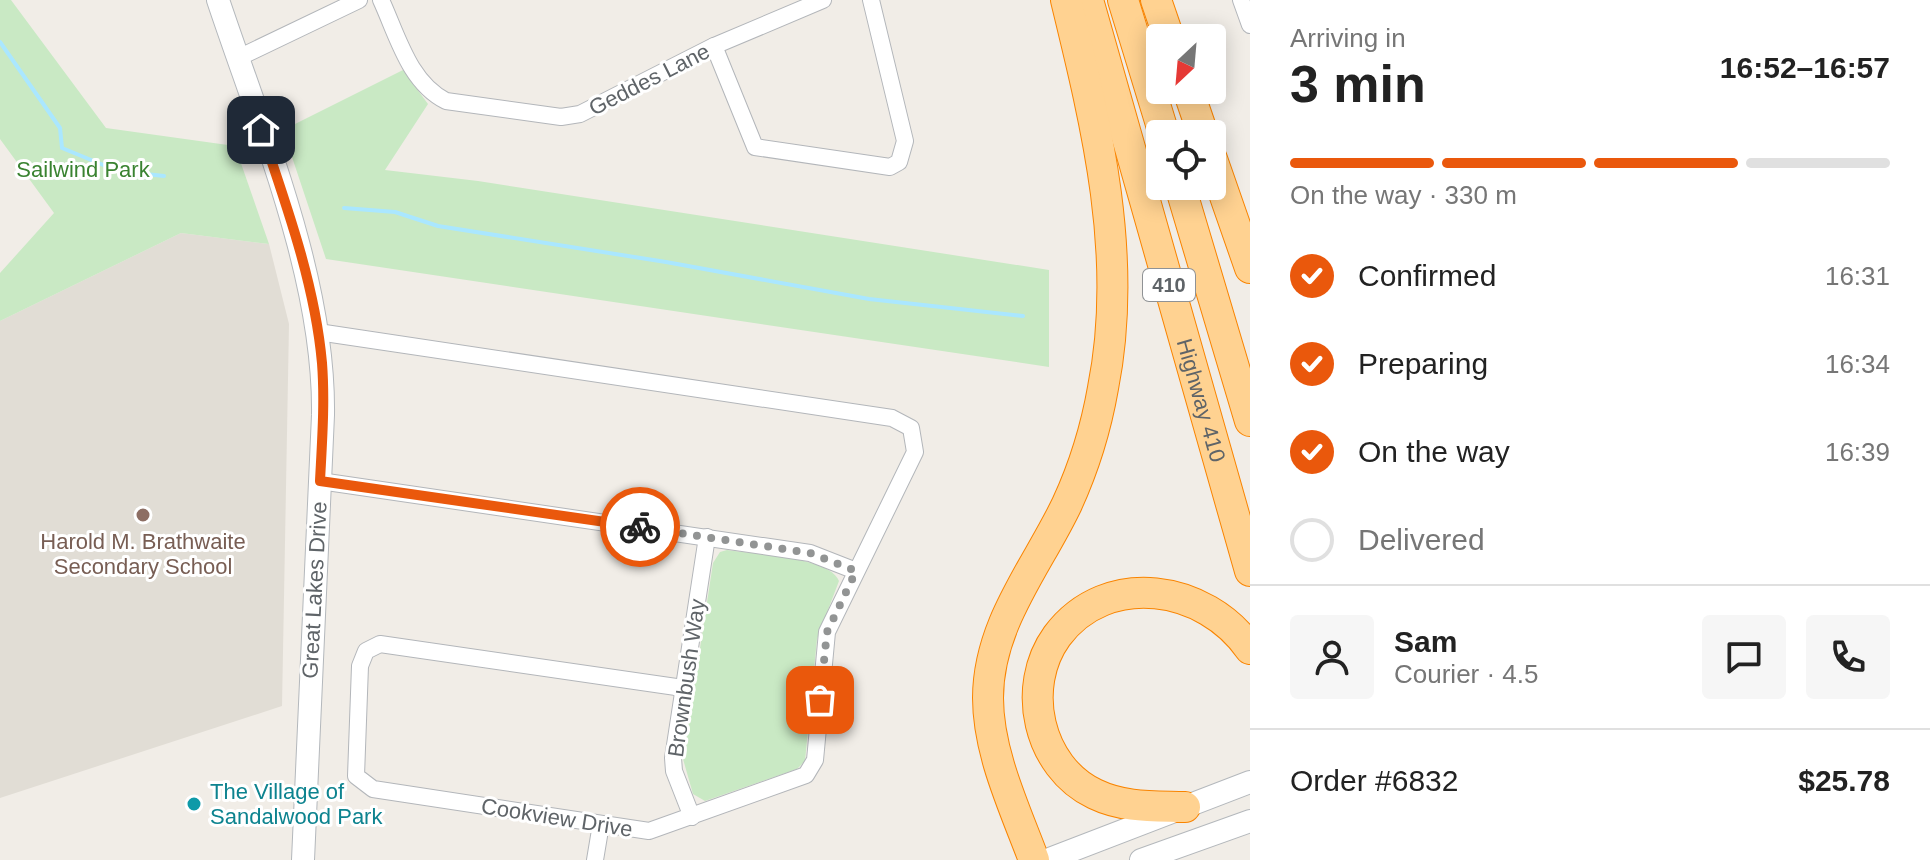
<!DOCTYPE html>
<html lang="en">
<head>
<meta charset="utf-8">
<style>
  :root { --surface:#fff; --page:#f6f6f6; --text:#222; --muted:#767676; --line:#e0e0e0; --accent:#ea580c }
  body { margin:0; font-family:Arial,sans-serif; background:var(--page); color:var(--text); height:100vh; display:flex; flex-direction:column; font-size:30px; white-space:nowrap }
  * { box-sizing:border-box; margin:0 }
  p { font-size:26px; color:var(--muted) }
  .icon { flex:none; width:44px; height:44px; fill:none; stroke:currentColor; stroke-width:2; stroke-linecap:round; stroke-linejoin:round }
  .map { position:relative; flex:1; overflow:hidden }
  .panel { display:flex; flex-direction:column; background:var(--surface); width:680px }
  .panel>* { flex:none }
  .needle { width:52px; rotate:206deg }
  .tools { position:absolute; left:1146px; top:24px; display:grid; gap:16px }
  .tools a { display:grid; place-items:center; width:80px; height:80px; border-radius:8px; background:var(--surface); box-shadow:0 4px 20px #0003; font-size:40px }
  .pin { position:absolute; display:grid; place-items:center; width:68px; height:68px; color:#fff; margin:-34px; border-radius:16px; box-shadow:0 4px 12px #0006 }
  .courier { position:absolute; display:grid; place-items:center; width:80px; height:80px; margin:-40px; border:6px solid #ea580c; border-radius:50%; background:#fff; color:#222; box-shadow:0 2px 10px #0007 }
  .summary em { font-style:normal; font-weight:700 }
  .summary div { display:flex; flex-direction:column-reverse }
  .summary { display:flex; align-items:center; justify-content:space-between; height:136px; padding:0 40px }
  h1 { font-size:52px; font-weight:700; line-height:60px }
  .bar { display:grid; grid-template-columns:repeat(4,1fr); gap:12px 8px; align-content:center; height:96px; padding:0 40px }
  .bar i { height:10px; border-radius:6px; background:var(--line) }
  .bar .selected { background:var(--accent) }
  .bar p { grid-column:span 4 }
  .line { display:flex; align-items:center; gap:20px; padding:0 40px; border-top:2px solid var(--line) }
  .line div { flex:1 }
  .round { display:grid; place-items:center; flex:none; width:84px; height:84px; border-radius:8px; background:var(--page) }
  ol { padding:0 40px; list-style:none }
  li { display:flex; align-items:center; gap:24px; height:88px }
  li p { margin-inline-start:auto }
  li .icon { padding:8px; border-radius:50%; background:var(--accent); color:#fff; stroke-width:4 }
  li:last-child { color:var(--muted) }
  li i { width:44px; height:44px; border:4px solid var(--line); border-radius:50% }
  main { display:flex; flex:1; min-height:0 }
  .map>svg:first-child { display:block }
  .education { fill:#e1ddd5 }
  .green { fill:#c9e9c4 }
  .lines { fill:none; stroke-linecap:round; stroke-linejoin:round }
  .stream { stroke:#aae7ff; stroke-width:4 }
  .street-casing { stroke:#b3b6ba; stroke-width:18 }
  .secondary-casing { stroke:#b4b8bc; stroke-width:24 }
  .highway-casing { stroke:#f98400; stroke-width:32 }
  .street { stroke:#fff; stroke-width:16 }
  .secondary { stroke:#fff; stroke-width:22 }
  .highway { stroke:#ffd291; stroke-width:30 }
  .done { stroke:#929494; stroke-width:8; stroke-dasharray:0 14.4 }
  .route { stroke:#ea580c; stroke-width:10 }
  .education-dot { fill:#8d6e63; stroke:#fff; stroke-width:3 }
  .culture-dot { fill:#0f9aa8; stroke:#fff; stroke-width:3 }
  .labels { text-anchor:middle; stroke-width:6; stroke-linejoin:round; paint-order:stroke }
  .shield { fill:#fff; stroke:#8f9295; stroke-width:2 }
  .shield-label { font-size:20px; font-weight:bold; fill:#5f6468 }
  .street-label { font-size:22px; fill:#5f6468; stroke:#fff }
  .park-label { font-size:22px; fill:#3a8331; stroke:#fff }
  .education-label { font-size:22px; fill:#785e54; stroke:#fff }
  .culture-label { font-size:22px; fill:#0d838f; stroke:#fff; text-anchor:start }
</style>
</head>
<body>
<main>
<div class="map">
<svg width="1250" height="860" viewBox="0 0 1250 860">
  <rect width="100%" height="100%" fill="#f1ede7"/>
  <polygon class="education" points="181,233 269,244 289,324 282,706 0,798 0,321"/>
  <g class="green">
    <polygon points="0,0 11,0 106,128 235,146 269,244 181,233 0,321 0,273 54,213 0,139"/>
    <polygon points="403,70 428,104 385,170 478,181 1049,270 1049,367 326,259 283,130"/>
    <path d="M727,550C752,554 830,557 839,581L817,639L805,761L797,769L705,801L693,794L683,759L713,563L720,552Z"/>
  </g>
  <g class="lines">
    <g class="stream">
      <polyline points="0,42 60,128 62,148 118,171 164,176"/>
      <polyline points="344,208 395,212 438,226 666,262 869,299 1023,316"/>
    </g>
    <g class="street-casing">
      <g id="street">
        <path d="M381,0C398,37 409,82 446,101L561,117L580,114L714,46L823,0"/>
        <polyline points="1241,0 1250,25"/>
        <polyline points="714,46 755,147 890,167 899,162 905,141 871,0"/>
        <polyline points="238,58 359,0"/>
        <polyline points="318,332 892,418 911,428 915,452 827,632 815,760 806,775 649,831 373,789 356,776 360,666 366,651 380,644 683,688"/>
        <polyline points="320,481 810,553 856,571"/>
        <polyline points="692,817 674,771 673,758 707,537"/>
        <polyline points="595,860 601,824"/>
      </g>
    </g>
    <g class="secondary-casing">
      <g id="secondary">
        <path d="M218,0C261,129 325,279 323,415L303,860"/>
        <polyline points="1047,860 1250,782"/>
        <polyline points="1141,860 1250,821"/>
      </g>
    </g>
    <g class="highway-casing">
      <g id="highway">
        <path id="s1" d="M1088,0L1250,571"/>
        <polyline points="1123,0 1164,134"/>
        <polyline points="1156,0 1169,38"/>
        <polyline points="1188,90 1203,134"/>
        <polyline points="1212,159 1250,268"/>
        <polyline points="1180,186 1250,421"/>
        <path d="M1185,807C1154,806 1124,808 1095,794C1038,767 1020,687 1057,636C1107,569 1206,585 1250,649"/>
        <path d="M1034,860C1015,809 988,753 988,698C988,624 1037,567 1067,504C1084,467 1096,428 1103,388C1129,258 1097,127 1066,0"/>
      </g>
    </g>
    <use href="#street" class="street"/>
    <use href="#secondary" class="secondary"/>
    <use href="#highway" class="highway"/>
  </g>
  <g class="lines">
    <polyline class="done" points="640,527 810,553 856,571 827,632 820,700"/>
    <path class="route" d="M261,130C286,204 315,284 322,363C325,402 322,442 320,481L640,527"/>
  </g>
  <circle class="education-dot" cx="143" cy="515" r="8"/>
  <circle class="culture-dot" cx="194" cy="804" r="8"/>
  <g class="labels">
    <rect class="shield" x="1143" y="269" width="52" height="32" rx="6"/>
    <g class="shield-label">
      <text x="1169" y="292">410</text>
    </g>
    <g class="street-label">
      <text transform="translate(649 79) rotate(-27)" y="8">Geddes Lane</text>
      <text dy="8" stroke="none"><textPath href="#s1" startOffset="416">Highway 410</textPath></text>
      <text transform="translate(314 590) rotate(-87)" y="8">Great Lakes Drive</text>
      <text transform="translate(686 678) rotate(-82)" y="8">Brownbush Way</text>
      <text transform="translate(557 817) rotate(9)" y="8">Cookview Drive</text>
    </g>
    <g class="park-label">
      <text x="83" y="177">Sailwind Park</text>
    </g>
    <g class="education-label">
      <text x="143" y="549">Harold M. Brathwaite<tspan x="143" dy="25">Secondary School</tspan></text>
    </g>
    <g class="culture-label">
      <text x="210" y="799">The Village of<tspan x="210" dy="25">Sandalwood Park</tspan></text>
    </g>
  </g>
</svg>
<div class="tools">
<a><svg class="needle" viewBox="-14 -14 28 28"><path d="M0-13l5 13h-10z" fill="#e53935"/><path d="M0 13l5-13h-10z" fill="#767676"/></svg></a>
<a><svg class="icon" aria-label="locate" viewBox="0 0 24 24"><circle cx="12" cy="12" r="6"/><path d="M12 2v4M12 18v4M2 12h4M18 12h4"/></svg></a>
</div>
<div class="pin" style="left:820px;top:700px;background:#ea580c"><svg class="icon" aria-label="bag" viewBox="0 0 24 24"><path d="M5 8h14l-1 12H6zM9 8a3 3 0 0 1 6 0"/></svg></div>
<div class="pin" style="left:261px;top:130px;background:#1f2937"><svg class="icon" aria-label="home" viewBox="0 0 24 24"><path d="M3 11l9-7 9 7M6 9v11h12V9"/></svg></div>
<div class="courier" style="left:640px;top:527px"><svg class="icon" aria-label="bike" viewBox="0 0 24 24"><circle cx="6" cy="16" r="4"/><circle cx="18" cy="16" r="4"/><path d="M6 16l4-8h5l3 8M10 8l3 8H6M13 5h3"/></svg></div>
</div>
<section class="panel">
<div class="summary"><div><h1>3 min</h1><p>Arriving in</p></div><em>16:52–16:57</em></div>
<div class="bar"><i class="selected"></i><i class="selected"></i><i class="selected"></i><i></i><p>On the way · 330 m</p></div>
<ol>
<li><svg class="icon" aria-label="check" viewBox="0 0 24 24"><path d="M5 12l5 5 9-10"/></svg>Confirmed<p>16:31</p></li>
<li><svg class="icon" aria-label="check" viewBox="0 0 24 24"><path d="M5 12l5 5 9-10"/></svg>Preparing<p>16:34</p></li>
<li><svg class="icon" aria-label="check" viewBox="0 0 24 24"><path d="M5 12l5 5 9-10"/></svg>On the way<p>16:39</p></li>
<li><i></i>Delivered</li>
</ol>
<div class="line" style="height:144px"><a class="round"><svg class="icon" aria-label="person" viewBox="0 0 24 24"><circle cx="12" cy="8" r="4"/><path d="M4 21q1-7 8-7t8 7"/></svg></a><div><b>Sam</b><p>Courier · 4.5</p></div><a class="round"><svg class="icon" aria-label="chat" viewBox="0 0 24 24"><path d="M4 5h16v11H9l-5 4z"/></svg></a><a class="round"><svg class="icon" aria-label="phone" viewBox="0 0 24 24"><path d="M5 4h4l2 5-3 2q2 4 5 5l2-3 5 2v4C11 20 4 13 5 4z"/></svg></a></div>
<div class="line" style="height:104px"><div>Order #6832</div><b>$25.78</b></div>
</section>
</main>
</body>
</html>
